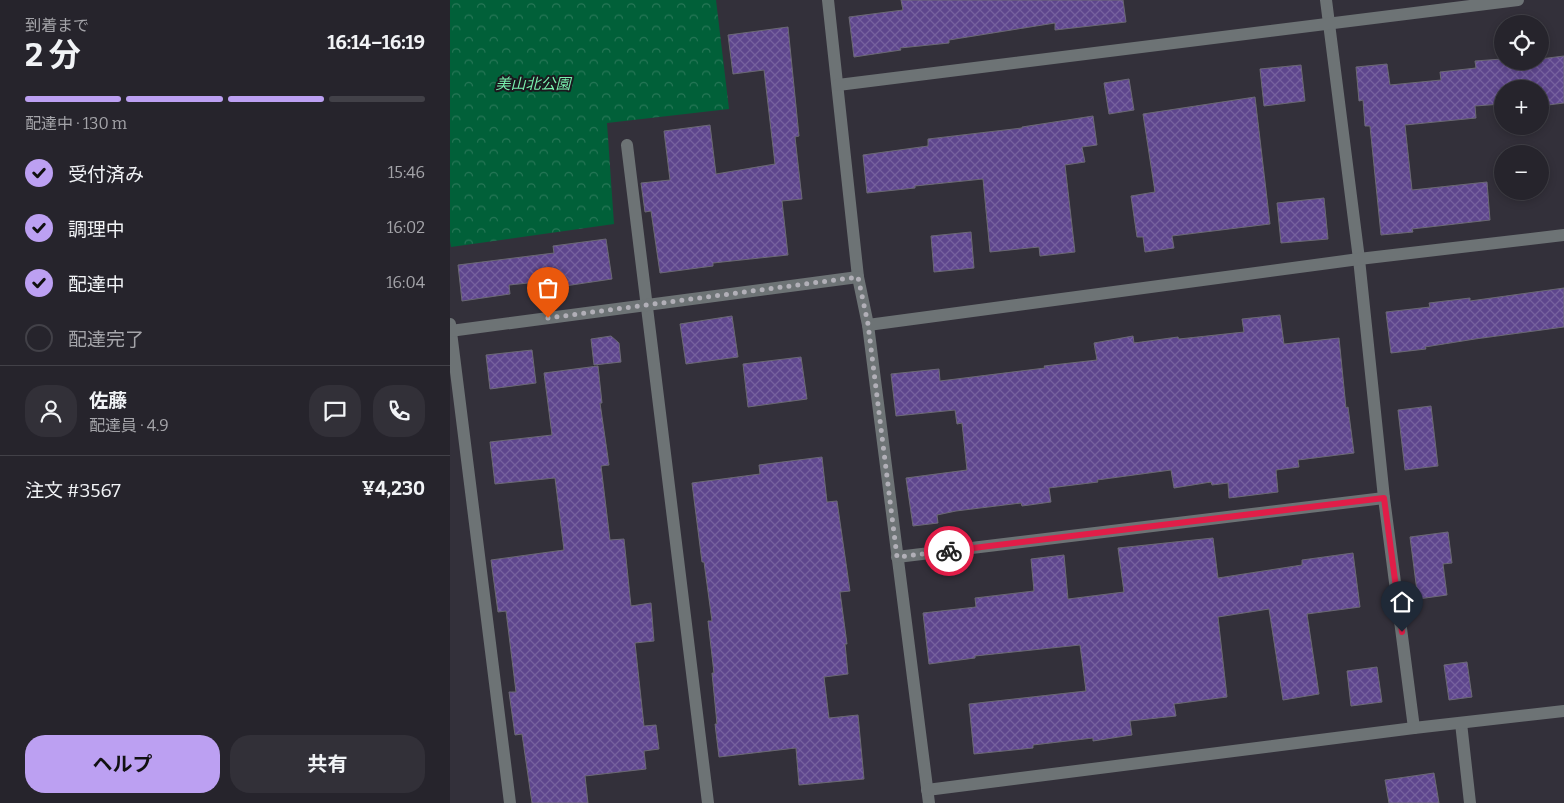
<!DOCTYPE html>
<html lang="ja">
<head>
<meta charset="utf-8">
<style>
  :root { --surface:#26242c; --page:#323038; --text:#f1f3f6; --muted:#a4a4a9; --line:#424148; --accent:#bca0f2 }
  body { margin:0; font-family:Bitter,"Noto Sans JP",serif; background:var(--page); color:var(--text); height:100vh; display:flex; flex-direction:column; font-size:19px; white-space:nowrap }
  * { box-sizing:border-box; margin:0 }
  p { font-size:16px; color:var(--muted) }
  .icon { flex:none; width:28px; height:28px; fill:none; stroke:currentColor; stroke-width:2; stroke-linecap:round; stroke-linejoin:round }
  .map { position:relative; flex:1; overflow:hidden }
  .sheet { display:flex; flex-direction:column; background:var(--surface); width:450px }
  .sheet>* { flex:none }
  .buttons { position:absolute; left:1044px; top:15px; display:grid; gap:10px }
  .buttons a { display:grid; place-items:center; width:55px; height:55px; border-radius:50%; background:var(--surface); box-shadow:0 2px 8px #0003,0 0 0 1px var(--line); font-size:25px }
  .pin { position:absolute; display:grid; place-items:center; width:42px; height:42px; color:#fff; margin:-51px -21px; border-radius:50% 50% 50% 0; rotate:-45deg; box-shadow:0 0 5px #0007 }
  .pin .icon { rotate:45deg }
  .courier { position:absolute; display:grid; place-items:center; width:50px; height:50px; margin:-25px; border:4px solid #e11d48; border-radius:50%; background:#fff; color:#222; box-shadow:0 1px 6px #0007 }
  .headline em { font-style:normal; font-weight:700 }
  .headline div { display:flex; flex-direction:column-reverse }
  .headline { display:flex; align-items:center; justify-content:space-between; height:85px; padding:0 25px }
  h1 { font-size:32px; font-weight:700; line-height:38px }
  .bar { display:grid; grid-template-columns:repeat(4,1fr); gap:8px 5px; align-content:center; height:60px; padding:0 25px }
  .bar i { height:6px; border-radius:4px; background:var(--line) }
  .bar .on { background:var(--accent) }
  .bar p { grid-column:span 4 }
  .line { display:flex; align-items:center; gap:12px; padding:0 25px; border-top:1px solid var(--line) }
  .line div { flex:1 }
  .round { display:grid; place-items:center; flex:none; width:52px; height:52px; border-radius:20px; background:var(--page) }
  ol { padding:0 25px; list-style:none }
  li { display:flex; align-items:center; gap:15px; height:55px }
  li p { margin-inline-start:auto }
  li .icon { padding:5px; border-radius:50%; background:var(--accent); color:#111; stroke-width:4 }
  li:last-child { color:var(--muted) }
  li i { width:28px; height:28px; border:2px solid var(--line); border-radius:50% }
  .button { display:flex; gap:10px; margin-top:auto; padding:10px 25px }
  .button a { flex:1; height:58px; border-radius:20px; background:var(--accent); color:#111; font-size:20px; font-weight:700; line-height:58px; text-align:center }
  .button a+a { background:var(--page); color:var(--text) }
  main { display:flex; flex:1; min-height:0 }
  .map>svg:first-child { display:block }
  .park { fill:url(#park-crowns) }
  .building { fill:url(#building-cross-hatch); stroke:#6b6974 }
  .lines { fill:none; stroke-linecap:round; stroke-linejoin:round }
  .minor { stroke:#6d7375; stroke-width:12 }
  .done { stroke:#b1afb7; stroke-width:5; stroke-dasharray:0 9 }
  .route { stroke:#e11d48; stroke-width:6 }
  .labels { text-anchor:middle; stroke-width:4; stroke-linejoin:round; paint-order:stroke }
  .park-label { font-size:15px; font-style:italic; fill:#79f0ae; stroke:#1a191e }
</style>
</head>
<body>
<main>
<section class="sheet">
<div class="headline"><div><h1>2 分</h1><p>到着まで</p></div><em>16:14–16:19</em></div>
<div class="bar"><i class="on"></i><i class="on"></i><i class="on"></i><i></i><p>配達中 · 130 m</p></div>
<ol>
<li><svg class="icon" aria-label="check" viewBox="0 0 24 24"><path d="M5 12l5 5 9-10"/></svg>受付済み<p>15:46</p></li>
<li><svg class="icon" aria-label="check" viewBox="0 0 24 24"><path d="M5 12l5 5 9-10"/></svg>調理中<p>16:02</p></li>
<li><svg class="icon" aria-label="check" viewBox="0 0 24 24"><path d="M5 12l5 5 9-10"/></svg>配達中<p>16:04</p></li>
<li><i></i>配達完了</li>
</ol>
<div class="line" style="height:90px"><a class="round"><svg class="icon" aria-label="person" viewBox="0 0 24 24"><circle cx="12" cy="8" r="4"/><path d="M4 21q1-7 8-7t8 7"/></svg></a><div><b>佐藤</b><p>配達員 · 4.9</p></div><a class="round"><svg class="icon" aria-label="chat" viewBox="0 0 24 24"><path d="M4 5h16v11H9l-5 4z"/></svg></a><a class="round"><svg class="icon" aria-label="phone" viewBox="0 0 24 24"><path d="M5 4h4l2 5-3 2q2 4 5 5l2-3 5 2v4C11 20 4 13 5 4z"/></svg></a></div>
<div class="line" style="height:65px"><div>注文 #3567</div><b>¥4,230</b></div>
<div class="button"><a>ヘルプ</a><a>共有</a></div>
</section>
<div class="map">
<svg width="1114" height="803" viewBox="0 0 1114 803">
  <defs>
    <pattern id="park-crowns" width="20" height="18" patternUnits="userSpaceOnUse" patternTransform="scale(1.25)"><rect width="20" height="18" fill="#016039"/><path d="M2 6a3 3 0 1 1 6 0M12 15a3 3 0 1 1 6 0" fill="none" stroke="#277757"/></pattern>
    <pattern id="building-cross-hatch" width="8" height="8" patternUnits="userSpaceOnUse" patternTransform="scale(1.25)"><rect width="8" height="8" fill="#5e468d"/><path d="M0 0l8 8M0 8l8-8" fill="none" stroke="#76619e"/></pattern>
  </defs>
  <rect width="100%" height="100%" fill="#33303a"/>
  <polygon class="park" points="0,0 266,0 279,109 157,123 164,224 1,247 0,241"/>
  <g class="building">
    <polygon points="451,0 673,0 676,22 605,30 605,23 499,40 499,43 450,48 451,50 404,57 399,17 453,10"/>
    <polygon points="338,27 349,136 345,137 352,199 332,201 338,255 263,263 263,266 210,273 201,211 195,212 191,183 220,180 214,131 260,125 266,174 325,164 314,70 283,74 278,35"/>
    <polygon points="1114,56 1114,103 1090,106 1090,89 1052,89 1052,104 1025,106 1026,118 955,125 962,190 1037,182 1040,220 962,229 963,232 931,235 920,126 915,126 913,100 909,101 906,67 937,64 940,85 991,80 990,72 1026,68 1025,61 1052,59 1052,61 1090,61 1090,59"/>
    <polygon points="851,65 855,101 814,106 810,69"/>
    <polygon points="679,79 684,110 659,114 654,83"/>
    <polygon points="805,97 820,224 722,236 724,248 695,252 693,237 687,237 681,196 705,192 693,114"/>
    <polygon points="643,116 647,145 632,147 635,162 615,165 625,252 590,256 589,247 540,252 533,179 465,186 465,188 417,193 413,155 478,146 478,139 572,128 572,127"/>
    <polygon points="874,198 878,239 831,243 827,203"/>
    <polygon points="521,232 524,268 484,272 481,236"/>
    <polygon points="156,239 162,279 108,287 107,280 59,285 60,294 12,301 8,265 104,253 103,246"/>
    <polygon points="1114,288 1114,327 1025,339 975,347 976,349 941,353 936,312 980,307 979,303 1020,298 1020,301"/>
    <polygon points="830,315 834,344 889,338 896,408 898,407 904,453 848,460 849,467 826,470 828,492 779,498 778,483 762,485 761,482 724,488 721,470 647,480 648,482 599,488 601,502 572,506 571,503 506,511 487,515 488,523 463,526 456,478 517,470 512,423 507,424 505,410 446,416 441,374 489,369 490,381 595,368 594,366 647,360 644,343 683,336 684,343 728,337 729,339 794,332 792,319"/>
    <polygon points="282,316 288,357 236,364 230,324"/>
    <polygon points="161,336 169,343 171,362 144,365 141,339"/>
    <polygon points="82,350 86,383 40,389 36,355"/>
    <polygon points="351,357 357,399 298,407 293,364"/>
    <polygon points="148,366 152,403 150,403 159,465 151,466 160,540 174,539 181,606 201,603 204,641 185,643 194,726 206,725 209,749 194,751 196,769 135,776 138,803 82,803 72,734 65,735 59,692 66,692 56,611 48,612 41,560 114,550 105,478 45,484 40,442 102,435 94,373"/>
    <polygon points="981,406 988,466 955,470 948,410"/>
    <polygon points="372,457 377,502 387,501 400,591 390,592 397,644 395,644 398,674 374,677 379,718 408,715 414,779 349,785 346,748 269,757 265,724 267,724 262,673 264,673 258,621 262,621 254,562 252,562 242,483 310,474 309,465"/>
    <polygon points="998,532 1002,563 993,564 997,595 968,599 960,537"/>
    <polygon points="763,538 768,578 852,565 852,560 903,553 910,607 857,614 869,694 833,700 819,609 768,617 777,697 724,704 726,716 680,721 682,735 643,741 643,738 583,745 583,748 524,754 519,704 636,691 630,645 525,656 525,658 479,664 473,613 526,607 525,598 584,591 581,559 614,555 618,599 674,592 668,548"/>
    <polygon points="1017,662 1022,697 999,700 994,665"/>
    <polygon points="927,667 932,702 901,706 897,671"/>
    <polygon points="984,773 989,803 939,803 935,780"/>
  </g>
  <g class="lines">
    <g class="minor">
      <polyline points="378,0 408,277 418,325 479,803"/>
      <polyline points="876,0 909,259 934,498 964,728"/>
      <polyline points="388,85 1068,0"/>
      <polyline points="177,145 258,803"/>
      <polyline points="0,324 60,803"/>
      <polyline points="418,325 909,259 1114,235"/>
      <polyline points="0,331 408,277"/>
      <polyline points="447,557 934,498"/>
      <polyline points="1011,723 1020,803"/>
      <polyline points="477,790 964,728 1114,711"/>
    </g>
  </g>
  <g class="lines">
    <polyline class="done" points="98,318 408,277 418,324 447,557 499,551"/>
    <polyline class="route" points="499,551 934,498 952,632"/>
  </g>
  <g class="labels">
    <g class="park-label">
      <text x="83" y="89">美山北公園</text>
    </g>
  </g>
</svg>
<div class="buttons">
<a><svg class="icon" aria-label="locate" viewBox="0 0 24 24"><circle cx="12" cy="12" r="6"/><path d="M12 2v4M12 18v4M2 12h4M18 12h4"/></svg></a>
<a>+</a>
<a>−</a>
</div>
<div class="pin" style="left:98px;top:318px;background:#ea580c"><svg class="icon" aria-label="bag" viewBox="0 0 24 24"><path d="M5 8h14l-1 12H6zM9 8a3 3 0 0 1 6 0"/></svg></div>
<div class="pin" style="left:952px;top:632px;background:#1f2937"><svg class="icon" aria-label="home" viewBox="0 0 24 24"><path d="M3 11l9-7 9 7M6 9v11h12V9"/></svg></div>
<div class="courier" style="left:499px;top:551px"><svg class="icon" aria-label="bike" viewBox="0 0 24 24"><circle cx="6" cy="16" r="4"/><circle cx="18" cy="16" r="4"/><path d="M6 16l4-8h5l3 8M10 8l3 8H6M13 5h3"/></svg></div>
</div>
</main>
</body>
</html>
